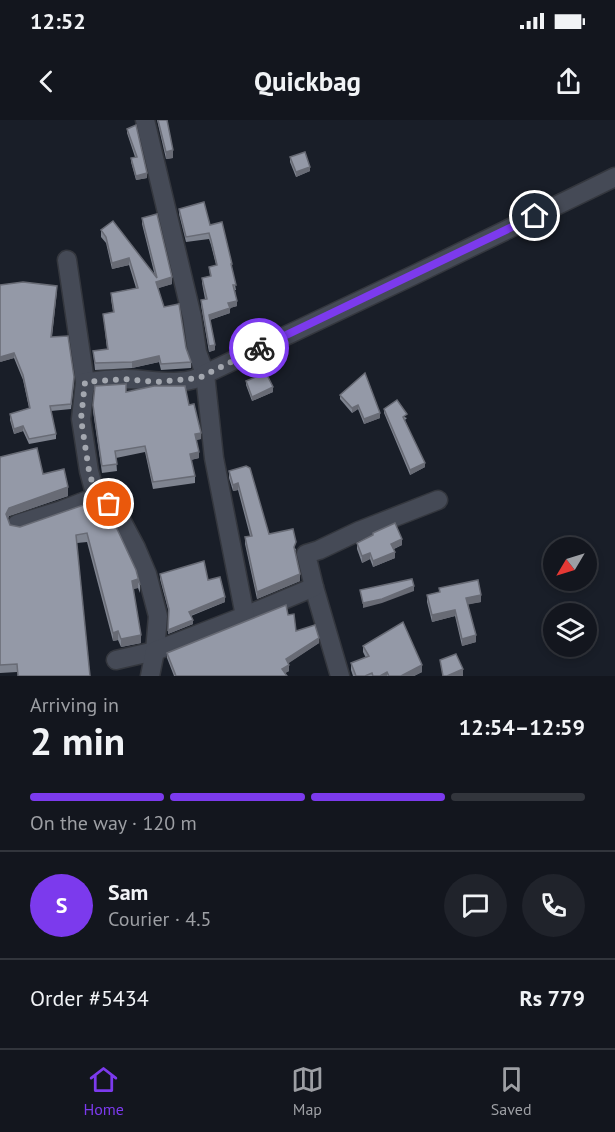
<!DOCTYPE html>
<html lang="en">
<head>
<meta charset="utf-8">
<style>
  :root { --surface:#13161e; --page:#20232b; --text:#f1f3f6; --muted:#9d9fa4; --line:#32353c; --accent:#7c3aed }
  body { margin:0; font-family:"PT Sans",sans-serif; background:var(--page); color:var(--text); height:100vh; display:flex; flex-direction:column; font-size:22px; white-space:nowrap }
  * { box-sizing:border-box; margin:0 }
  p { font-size:20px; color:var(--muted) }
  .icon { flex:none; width:33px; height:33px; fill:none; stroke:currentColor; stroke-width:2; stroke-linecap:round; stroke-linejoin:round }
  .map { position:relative; height:556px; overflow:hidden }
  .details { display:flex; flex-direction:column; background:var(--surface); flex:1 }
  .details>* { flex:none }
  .needle { width:39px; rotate:232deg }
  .fabs { position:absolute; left:543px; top:417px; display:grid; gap:12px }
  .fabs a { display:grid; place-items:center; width:54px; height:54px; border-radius:50%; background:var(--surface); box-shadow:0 3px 9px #0003,0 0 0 2px var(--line); font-size:30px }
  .pin { position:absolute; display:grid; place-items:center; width:51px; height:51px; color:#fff; margin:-26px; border:3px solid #fff; border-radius:50%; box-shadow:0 2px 6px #0007 }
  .courier { position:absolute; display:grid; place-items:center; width:60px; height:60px; margin:-30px; border:4px solid #7c3aed; border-radius:50%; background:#fff; color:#222; box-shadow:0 2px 8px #0007 }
  .head em { font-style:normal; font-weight:600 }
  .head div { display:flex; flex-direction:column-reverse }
  .head { display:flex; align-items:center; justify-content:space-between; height:102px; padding:0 30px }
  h1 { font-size:39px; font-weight:600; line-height:45px }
  .bar { display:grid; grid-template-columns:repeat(4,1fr); gap:9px 6px; align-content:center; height:72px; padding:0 30px }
  .bar i { height:8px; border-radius:4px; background:var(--line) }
  .bar .current { background:var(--accent) }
  .bar p { grid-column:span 4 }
  .line { display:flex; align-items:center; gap:15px; padding:0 30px; border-top:2px solid var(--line) }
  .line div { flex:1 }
  .round { display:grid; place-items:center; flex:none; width:63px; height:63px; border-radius:32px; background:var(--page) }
  .status { display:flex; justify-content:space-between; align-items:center; height:42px; padding:0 30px; background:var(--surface); direction:ltr }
  .status svg { height:16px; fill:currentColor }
  header { display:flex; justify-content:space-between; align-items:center; height:78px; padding:0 30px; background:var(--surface); font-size:27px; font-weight:600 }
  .dock { display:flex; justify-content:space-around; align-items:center; height:84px; border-top:2px solid var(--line); background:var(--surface); font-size:16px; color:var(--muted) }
  .dock a { display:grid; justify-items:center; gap:3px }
  .dock .current { color:var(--accent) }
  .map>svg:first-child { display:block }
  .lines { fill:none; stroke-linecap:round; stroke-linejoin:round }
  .minor-casing { stroke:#34373e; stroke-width:21 }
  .minor { stroke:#454a56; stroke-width:18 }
  .wall { fill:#7f8490 }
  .shaded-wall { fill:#686b75 }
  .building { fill:#9499a7; stroke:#686b75; stroke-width:1.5 }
  .done { stroke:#a3a7af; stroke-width:6; stroke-dasharray:0 10.8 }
  .route { stroke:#7c3aed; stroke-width:8 }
</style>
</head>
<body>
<div class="status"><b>12:52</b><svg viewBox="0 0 49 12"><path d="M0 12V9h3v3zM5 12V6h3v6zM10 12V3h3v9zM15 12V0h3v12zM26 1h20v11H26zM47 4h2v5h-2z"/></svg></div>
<header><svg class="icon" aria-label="back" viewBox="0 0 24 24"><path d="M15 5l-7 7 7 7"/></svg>Quickbag<svg class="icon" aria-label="share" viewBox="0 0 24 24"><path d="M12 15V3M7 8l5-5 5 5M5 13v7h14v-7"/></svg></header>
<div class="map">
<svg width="615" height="556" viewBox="0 0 615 556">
  <rect width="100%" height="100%" fill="#191e28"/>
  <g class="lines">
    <g class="minor-casing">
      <g id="minor">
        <polyline points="67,140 85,262 81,299 89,351 96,377 109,384 119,396 136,428 147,454 158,496 155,531 116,540"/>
        <path d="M85,262C97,261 110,259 122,259C146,258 184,269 205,254L197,232L192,197L145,0"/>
        <polyline points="17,404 62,390 96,377"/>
        <polyline points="314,467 340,556"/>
        <polyline points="245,496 314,467 306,434 319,430 359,411 438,380"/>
        <polyline points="150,556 155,531 245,496 214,338 205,254 414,155 615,57"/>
      </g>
    </g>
    <use href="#minor" class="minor"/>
  </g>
  <g class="wall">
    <polygon points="157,0 167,0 173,38 166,39"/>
    <polygon points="127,9 147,58 136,60 131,42 131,38 135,37 127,13"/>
    <polygon points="290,37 310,51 296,57 290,42"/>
    <polygon points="179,89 210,105 232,149 236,170 235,170 237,186 230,188 230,193 210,200 215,230 209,232 201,185 201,180 205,179 202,163 202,158 210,156 209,147 216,145 211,125 209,119 186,122 179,94"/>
    <polygon points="142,98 172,164 158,168 164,187 186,228 191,242 191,248 161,250 159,242 132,248 95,250 93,231 107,229 103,194 113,192 111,179 111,173 136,168 129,145 112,149 106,123 101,117 101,110 155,156 142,104"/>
    <polygon points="57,171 52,217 74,262 71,289 51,291 56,314 56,319 29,324 23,311 14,314 10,300 10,294 29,288 23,260 14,238 0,242"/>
    <polygon points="246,261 273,272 252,281 246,265"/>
    <polygon points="126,272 189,285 201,319 196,320 199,338 191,340 195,356 195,363 153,369 145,332 116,338 117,351 102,353 93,291 93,285"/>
    <polygon points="340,275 380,298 364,304 358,289 352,293 340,279"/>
    <polygon points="384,289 407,298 405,300 425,347 410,355 384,293"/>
    <polygon points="0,337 43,354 68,376 9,396 8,399 10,405 20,407 106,398 140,465 140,473 138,468 133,469 141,523 121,527 118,520 113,521 87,422 77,423 17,552 0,553"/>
    <polygon points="229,351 269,414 296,429 295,432 300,461 257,479 245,424 245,417 250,416 238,370 233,371 229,358"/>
    <polygon points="373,413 402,425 394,429 395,438 373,447 370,439 362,443 357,429 357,423 373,415"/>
    <polygon points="160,454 208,460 225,482 191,496 193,504 168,514 169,493 160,459"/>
    <polygon points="439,468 481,482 468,484 476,522 462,526 455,496 432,502 427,482 427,475 439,472"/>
    <polygon points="288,495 296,511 319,523 288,543 289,551 285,553 287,556 174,556 167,538 167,533"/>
    <polygon points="363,526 422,552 414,556 353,556 351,550 351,543 366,538 363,532"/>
  </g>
  <g class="shaded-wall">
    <polygon points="173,30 173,38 166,39 166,32"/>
    <polygon points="310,47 310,51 296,57 296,52"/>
    <polygon points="147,53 147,58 136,60 136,56"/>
    <polygon points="129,138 129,145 112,149 112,143"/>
    <polygon points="172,157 172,164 156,169 156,162"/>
    <polygon points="237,181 237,186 230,188 230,193 209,200 209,195 228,183"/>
    <polygon points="215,225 215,230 209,232 209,226"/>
    <polygon points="14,233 14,238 0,242 0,237"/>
    <polygon points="159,236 159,242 132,248 132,242"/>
    <polygon points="273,267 273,272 252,281 252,277"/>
    <polygon points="358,285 358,289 352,293 352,288"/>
    <polygon points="380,293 380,298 364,304 364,299"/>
    <polygon points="23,306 23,311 14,314 14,309"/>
    <polygon points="201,313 201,319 195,320 195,314"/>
    <polygon points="199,332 199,338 190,340 190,334"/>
    <polygon points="425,343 425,347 410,355 410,350"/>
    <polygon points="238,363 238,370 233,371 233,365"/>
    <polygon points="68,367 68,376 9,396 6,402 6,394 9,388"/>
    <polygon points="402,419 402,425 391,430 391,424"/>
    <polygon points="395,432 395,438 373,447 373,441"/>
    <polygon points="370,433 370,439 362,443 362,436"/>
    <polygon points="300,454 300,461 257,479 257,472"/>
    <polygon points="138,459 138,468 132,469 132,461"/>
    <polygon points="414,466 414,471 382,483 363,488 363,483"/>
    <polygon points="481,475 481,482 466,485 466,478"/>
    <polygon points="225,477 225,482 189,496 189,492"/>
    <polygon points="455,490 455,496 432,502 432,495"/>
    <polygon points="193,500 193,504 168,514 168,510"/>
    <polygon points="118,511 118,520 113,521 113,513"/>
    <polygon points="141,515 141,523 121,527 121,519"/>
    <polygon points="476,515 476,522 462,526 462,519"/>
    <polygon points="319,518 319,523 286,545 286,539"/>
    <polygon points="289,545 289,551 282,555 282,549"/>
    <polygon points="422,545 422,552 414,556 401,556"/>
    <polygon points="463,549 463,556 447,556"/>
    <polygon points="387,552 387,556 380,556"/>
  </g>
  <g class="building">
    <polygon points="158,0 167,0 173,30 166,32"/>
    <polygon points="136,5 147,53 136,56 131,38 137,37 127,9"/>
    <polygon points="305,32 310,47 296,52 290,37"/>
    <polygon points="204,82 210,105 222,102 232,144 231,144 236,165 233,165 237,181 228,183 230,188 209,195 215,225 209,226 201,180 207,179 202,158 211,156 209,147 217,145 211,120 209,113 186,117 179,89"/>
    <polygon points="157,94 172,157 156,162 164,187 179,184 186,228 191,242 161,244 159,236 132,242 95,243 93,231 108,229 103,194 114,192 111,173 138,168 129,138 112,143 106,117 101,110 113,101 157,158 142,98"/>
    <polygon points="23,162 57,166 51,217 68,216 74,257 71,284 50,286 56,314 29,319 23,306 14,309 10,294 30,288 23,255 14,233 0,237 0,165"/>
    <polygon points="266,253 273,267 252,277 246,261"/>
    <polygon points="365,253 380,293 364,299 358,285 352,288 340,275"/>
    <polygon points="126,264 126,272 154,266 185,266 189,285 194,284 201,313 195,314 199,332 190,334 195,356 153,362 145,326 115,331 117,344 102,346 93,285 95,266"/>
    <polygon points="397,280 407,294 403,297 425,343 410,350 384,289"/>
    <polygon points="37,328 43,354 64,349 68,367 9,388 6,394 10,405 20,407 95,381 102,385 106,398 111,396 136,450 140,465 138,459 132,461 141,515 121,519 118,511 113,513 87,413 76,415 90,556 18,556 17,544 0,545 0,337"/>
    <polygon points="246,346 250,348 269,414 293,409 296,422 294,427 300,454 257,472 245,417 252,416 238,363 233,365 229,351"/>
    <polygon points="395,403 402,419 391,424 395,432 373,441 370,433 362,436 357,423 373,415 373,413"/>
    <polygon points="204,441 208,460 220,457 225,477 189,492 193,500 168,510 169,489 160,454"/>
    <polygon points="412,459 414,466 382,479 363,483 360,470"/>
    <polygon points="478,460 481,475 466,478 476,515 462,519 455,490 432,495 427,475 440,472 439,468"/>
    <polygon points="286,485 288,495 294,494 296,511 315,505 319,518 286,539 289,545 282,549 287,556 176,556 167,533"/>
    <polygon points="403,502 422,545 401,556 389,556 387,552 380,556 373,556 372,553 365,556 356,556 351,543 369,536 363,526"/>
    <polygon points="456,534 463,549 447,556 443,556 440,540"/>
  </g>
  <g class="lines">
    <polyline class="done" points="109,384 96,376 89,351 81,299 85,262 124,259 157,262 199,258 259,228"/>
    <polyline class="route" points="259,228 535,96"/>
  </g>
</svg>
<div class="fabs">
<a><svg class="needle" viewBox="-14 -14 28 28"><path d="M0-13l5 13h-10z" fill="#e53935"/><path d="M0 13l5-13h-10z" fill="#9d9fa4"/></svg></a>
<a><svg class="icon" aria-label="layers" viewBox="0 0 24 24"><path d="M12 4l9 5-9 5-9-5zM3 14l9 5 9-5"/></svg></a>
</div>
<div class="pin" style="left:109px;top:384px;background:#ea580c"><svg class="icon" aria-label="bag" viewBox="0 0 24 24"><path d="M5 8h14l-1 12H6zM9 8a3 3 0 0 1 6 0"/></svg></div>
<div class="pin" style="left:535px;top:96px;background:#1f2937"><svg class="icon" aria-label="home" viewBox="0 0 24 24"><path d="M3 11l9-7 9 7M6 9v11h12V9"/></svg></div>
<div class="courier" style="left:259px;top:228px"><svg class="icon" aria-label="bike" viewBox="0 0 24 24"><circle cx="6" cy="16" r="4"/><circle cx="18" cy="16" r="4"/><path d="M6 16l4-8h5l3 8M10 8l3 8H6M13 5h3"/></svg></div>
</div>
<section class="details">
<div class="head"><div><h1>2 min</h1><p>Arriving in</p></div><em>12:54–12:59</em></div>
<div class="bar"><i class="current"></i><i class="current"></i><i class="current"></i><i></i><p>On the way · 120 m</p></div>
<div class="line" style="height:108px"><b class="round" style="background:var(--accent);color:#fff">S</b><div><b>Sam</b><p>Courier · 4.5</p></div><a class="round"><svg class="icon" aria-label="chat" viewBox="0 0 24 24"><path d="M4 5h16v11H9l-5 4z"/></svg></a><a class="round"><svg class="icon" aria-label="phone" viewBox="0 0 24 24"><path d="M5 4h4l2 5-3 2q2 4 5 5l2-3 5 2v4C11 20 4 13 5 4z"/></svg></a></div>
<div class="line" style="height:78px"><div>Order #5434</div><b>Rs 779</b></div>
</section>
<nav class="dock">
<a class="current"><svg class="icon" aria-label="home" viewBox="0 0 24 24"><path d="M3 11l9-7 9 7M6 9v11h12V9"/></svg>Home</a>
<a><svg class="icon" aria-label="map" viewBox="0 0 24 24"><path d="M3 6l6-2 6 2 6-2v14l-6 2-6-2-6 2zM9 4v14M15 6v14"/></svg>Map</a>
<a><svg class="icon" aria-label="saved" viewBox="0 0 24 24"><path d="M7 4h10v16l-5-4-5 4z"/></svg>Saved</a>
</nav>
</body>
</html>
